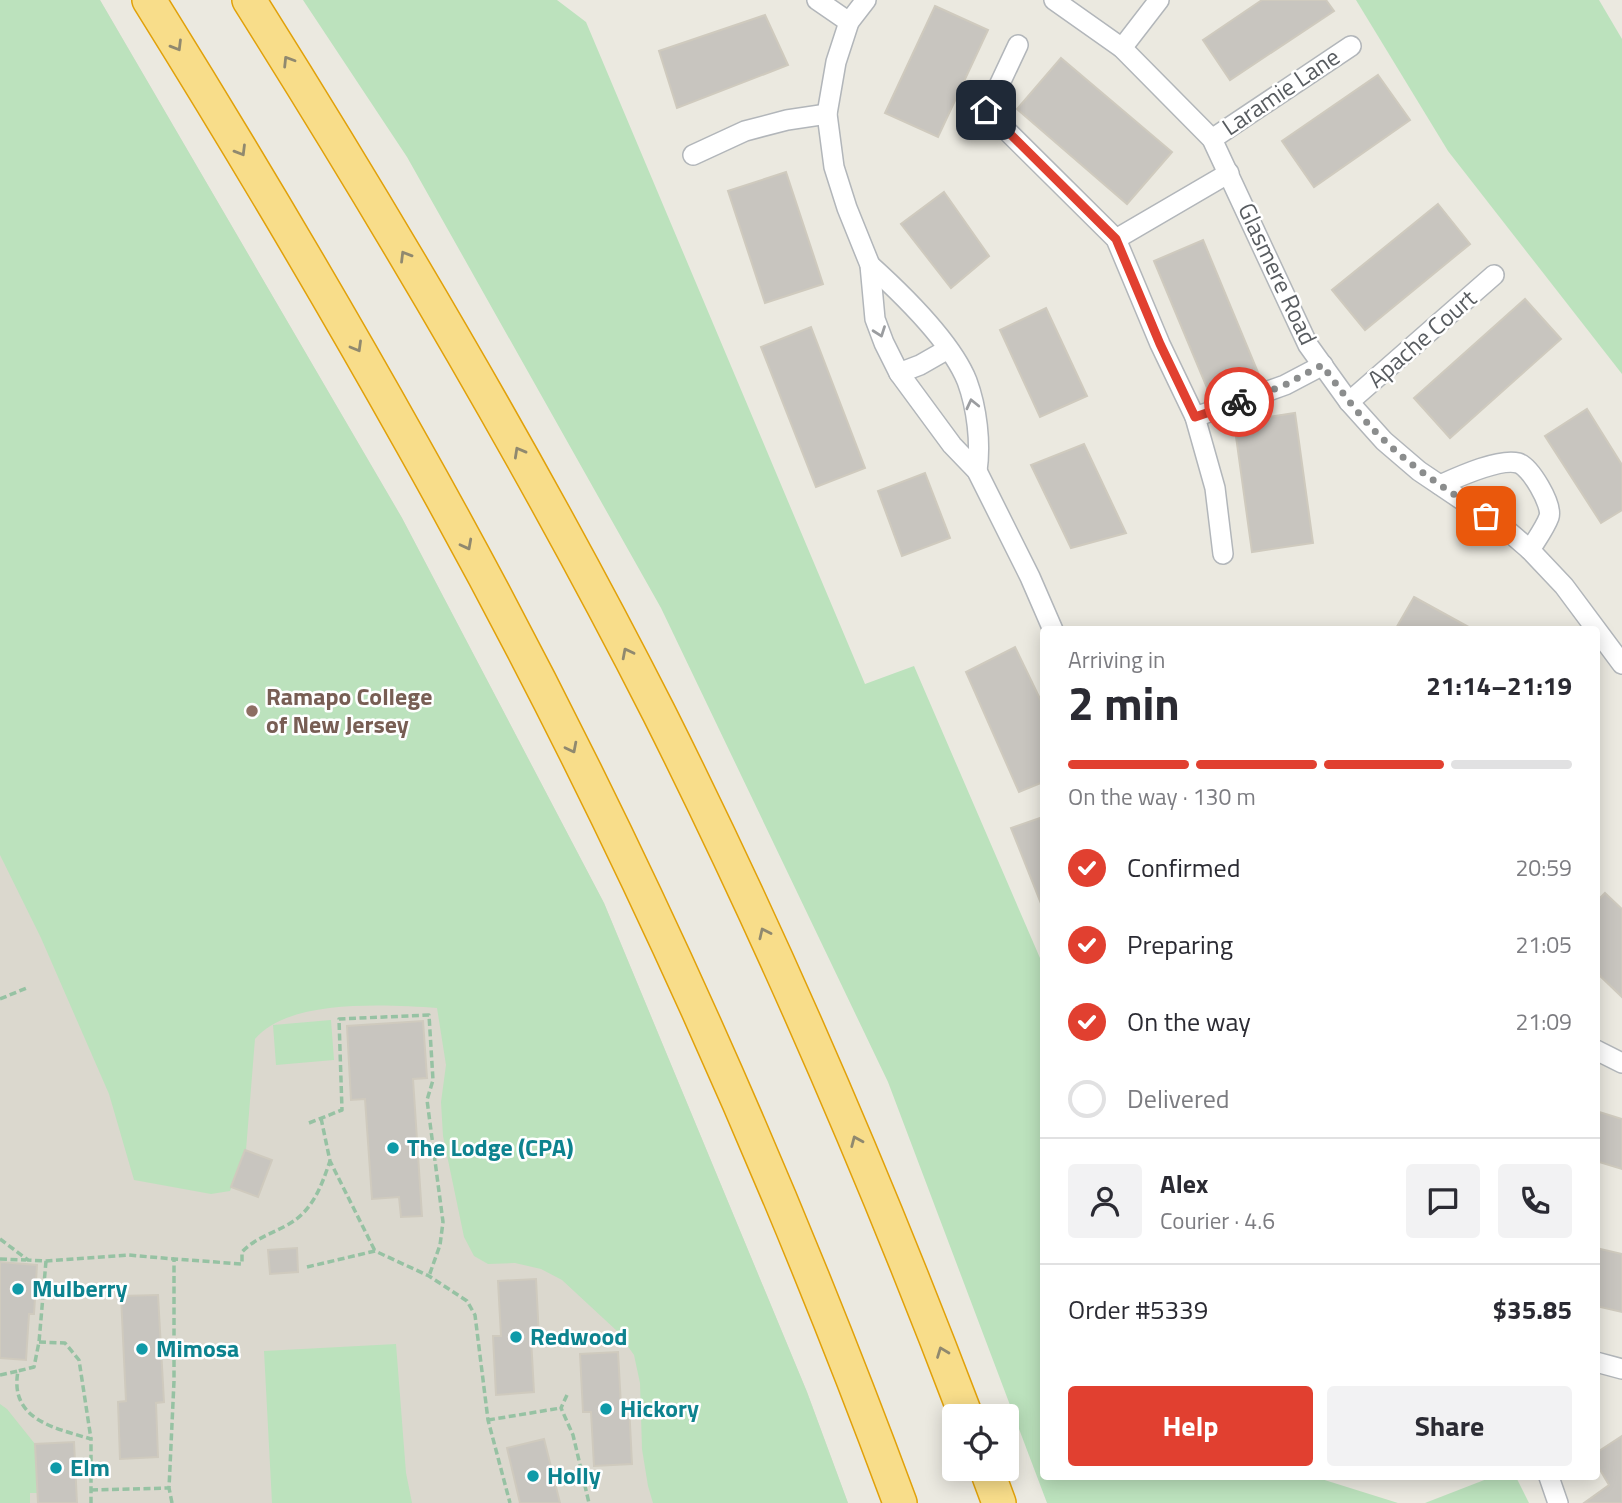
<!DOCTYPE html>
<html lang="en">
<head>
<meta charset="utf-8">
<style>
  :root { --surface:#fff; --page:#f2f2f3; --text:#2b2b33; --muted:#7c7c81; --line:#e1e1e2; --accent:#e14030 }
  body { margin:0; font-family:"Titillium Web",sans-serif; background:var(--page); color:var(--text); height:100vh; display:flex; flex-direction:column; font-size:26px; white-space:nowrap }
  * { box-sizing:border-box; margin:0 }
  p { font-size:23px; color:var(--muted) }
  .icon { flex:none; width:38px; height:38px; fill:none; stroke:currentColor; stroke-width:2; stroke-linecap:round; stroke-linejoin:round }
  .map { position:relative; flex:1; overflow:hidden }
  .drawer { position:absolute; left:1040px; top:626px; width:560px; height:854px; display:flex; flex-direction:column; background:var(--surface); border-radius:7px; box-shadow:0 4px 18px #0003 }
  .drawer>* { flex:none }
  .fabs { position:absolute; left:942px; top:1404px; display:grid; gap:14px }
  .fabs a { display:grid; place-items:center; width:77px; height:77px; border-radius:7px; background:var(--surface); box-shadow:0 4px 18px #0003; font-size:35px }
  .pin { position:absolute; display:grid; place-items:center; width:60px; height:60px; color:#fff; margin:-30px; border-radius:14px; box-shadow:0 4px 10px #0006 }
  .courier { position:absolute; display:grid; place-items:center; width:70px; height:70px; margin:-35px; border:5px solid #e14030; border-radius:50%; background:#fff; color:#222; box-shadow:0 2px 9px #0007 }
  .head em { font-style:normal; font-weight:700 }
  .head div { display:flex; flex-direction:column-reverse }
  .head { display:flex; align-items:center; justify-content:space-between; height:119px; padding:0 28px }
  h1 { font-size:46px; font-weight:700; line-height:52px }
  .bar { display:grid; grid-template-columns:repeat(4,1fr); gap:10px 7px; align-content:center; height:84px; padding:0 28px }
  .bar i { height:9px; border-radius:5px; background:var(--line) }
  .bar .on { background:var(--accent) }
  .bar p { grid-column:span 4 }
  .line { display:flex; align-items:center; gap:18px; padding:0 28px; border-top:2px solid var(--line) }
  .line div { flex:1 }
  .round { display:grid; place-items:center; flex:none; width:74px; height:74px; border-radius:7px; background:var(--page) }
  ol { padding:0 28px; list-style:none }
  li { display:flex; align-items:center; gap:21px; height:77px }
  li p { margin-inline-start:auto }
  li .icon { padding:7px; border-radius:50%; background:var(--accent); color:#fff; stroke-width:4 }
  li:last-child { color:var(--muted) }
  li i { width:38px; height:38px; border:4px solid var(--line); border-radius:50% }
  .primary-button { display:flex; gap:14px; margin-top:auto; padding:14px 28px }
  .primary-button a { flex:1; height:80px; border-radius:7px; background:var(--accent); color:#fff; font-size:28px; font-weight:700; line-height:80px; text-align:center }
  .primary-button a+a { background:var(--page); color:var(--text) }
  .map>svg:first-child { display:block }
  .education { fill:#dbd8ce }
  .green { fill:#bce2bd }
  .building { fill:#c8c5bf; stroke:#cfcabe; stroke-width:2 }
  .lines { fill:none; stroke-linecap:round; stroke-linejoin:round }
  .street-casing { stroke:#b2b6ba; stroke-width:22 }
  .highway-casing { stroke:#e1a10a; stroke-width:36 }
  .path { stroke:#96c2a3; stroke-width:3.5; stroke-dasharray:7 3.5; stroke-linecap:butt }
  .street { stroke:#fff; stroke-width:19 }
  .highway { stroke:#f8dd8a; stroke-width:33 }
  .oneway { stroke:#90896f }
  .oneway2 { stroke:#9b9da0 }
  .done { stroke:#8b8d8d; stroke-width:7; stroke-dasharray:0 12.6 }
  .route { stroke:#e14030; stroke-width:9 }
  .education-dot { fill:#8d6e63; stroke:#fff; stroke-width:2.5 }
  .culture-dot { fill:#0f9aa8; stroke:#fff; stroke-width:2.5 }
  .labels { text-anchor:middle; stroke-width:5; stroke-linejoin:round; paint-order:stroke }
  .street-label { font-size:24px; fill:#585c60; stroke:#fff }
  .education-label { font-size:24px; font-weight:bold; fill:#785e54; stroke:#fff; text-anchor:start }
  .culture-label { font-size:24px; font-weight:bold; fill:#0d838f; stroke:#fff; text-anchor:start }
</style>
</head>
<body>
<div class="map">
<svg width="1622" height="1503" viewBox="0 0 1622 1503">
  <rect width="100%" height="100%" fill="#ebe9e0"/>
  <polygon class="education" points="0,0 100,0 402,518 604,903 807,1392 848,1503 0,1503"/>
  <g class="green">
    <path d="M0,0H100L402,518L604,903L807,1392L848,1503H653L648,1486L642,1449L640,1383L634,1355L617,1331L562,1280L541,1269L515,1263L488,1264L474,1256L464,1237L443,1136L441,1102L446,1065L437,1008C388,1005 289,998 255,1039L246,1150L230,1191L211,1194L134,1180L109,1094L41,938L0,855Z"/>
    <polygon points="303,0 557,0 586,22 865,684 914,666 1043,965 1043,1477 1315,1477 1398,1503 1047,1503 888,1082 661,608 407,157"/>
    <polygon points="1356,0 1599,0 1622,39 1622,374 1448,151"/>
    <polygon points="331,1020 334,1060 276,1065 273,1025"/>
    <polygon points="396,1344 406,1473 412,1503 272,1503 264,1351"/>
    <polygon points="0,1404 7,1409 35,1444 37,1493 30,1493 30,1503 0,1503"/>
    <polygon points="1492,1477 1516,1477 1529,1503 1425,1503"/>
  </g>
  <g class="building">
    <polygon points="1262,0 1326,0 1334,11 1230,80 1203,40"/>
    <polygon points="935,6 988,30 938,137 885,113"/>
    <polygon points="765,15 788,65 677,108 659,51"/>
    <polygon points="1061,58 1172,152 1127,204 1017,109"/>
    <polygon points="1378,75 1410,120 1314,187 1282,141"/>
    <polygon points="786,172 823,284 765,303 728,191"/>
    <polygon points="944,192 989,256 951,288 901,224"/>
    <polygon points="1438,204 1470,244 1365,330 1332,290"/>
    <polygon points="1203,240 1259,375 1210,395 1154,261"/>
    <polygon points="1525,299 1561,339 1450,438 1414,398"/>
    <polygon points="1046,308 1087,396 1040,417 1000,330"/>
    <polygon points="811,327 865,468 816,487 761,347"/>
    <polygon points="1587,409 1622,465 1622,510 1601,523 1545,436"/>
    <polygon points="1295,413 1313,543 1252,552 1234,422"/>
    <polygon points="1084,444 1126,533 1071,548 1031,465"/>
    <polygon points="925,473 950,538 902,556 878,491"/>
    <polygon points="1414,597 1474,630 1395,630"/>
    <polygon points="1015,647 1043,705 1043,782 1019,792 966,672"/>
    <polygon points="1043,817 1043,906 1042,906 1011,828"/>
    <polygon points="1605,893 1622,909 1622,997 1596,972 1596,902"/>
    <polygon points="423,1021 427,1078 413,1079 422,1216 401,1217 399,1197 372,1199 365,1099 351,1100 347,1026"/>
    <polygon points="1596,1111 1622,1119 1622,1169 1596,1161"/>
    <polygon points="245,1150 272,1160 258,1197 231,1187"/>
    <polygon points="297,1248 298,1272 270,1274 268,1250"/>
    <polygon points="1596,1248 1622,1254 1622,1312 1596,1306"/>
    <polygon points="0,1262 37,1265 34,1314 29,1314 26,1360 0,1358"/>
    <polygon points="536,1279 539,1338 531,1338 534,1392 496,1395 493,1336 501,1336 498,1281"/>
    <polygon points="158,1295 164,1402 156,1403 158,1457 120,1459 118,1402 126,1401 121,1296"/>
    <polygon points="618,1352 621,1406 629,1405 632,1464 594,1466 591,1412 583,1412 580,1354"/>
    <polygon points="1622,1436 1622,1503 1584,1503 1609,1485 1596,1463 1596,1453"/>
    <polygon points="544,1439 560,1503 520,1503 507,1448"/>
    <polygon points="74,1442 77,1503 38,1503 35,1444"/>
  </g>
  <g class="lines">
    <g class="street-casing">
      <g id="street">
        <polyline points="817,0 849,22"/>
        <polyline points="866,0 849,22 836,62 827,114 834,167 847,208 870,265 875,319 884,343 899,373 952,445 977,471 1030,577 1053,630"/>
        <polyline points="1054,0 1122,48 1212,139 1308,345 1349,402 1384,441 1419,471 1508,531 1530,550 1564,586 1622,664"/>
        <polyline points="1018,45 987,111 1116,239 1160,344 1195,417 1215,488 1223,554"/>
        <polyline points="1122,48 1159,0"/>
        <polyline points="1212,139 1351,46"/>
        <polyline points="693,155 745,131 787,120 827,114"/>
        <polyline points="1116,239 1229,173"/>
        <path d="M870,265C901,293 951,341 967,381C977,408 981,443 977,471"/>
        <polyline points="899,373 920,365 948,349"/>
        <polyline points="1349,402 1494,275"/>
        <polyline points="1195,417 1285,385 1323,365"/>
        <path d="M1440,485C1458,477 1499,458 1518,463C1530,466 1553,505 1549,517C1545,528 1536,540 1530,550"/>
        <polyline points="1596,1050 1622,1063"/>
        <polyline points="1596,1362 1622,1369"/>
        <polyline points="1549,1477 1558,1503"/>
      </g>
    </g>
    <g class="highway-casing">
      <g id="highway">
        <path d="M149,0C240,146 328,294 412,444C603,783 765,1139 900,1503"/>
        <path d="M249,0C395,232 535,469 659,713C774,942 875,1177 966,1416"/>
        <polyline points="986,1468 999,1503"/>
      </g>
    </g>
    <g class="path">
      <polyline points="0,999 29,987"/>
      <polyline points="321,1118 330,1161 375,1251"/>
      <polyline points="309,1123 342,1110 339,1019 429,1015 433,1080 427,1100 443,1222 440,1245 429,1276"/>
      <polyline points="0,1239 28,1260 46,1261 128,1255 174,1259"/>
      <polyline points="0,1259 26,1260"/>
      <path d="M46,1261L39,1342L34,1367L18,1371C9,1420 55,1428 91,1439V1503"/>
      <polyline points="307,1267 375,1251 429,1276 467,1301 475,1315 488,1420 510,1503"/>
      <polyline points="39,1342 65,1343 79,1360 91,1439"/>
      <polyline points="0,1375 18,1371"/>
      <polyline points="567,1395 561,1408 573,1435 589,1503"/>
      <polyline points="488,1420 561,1408"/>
      <polyline points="91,1490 169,1488"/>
      <path d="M172,1503L169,1488L174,1381V1259L242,1264V1252C255,1238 272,1234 289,1224C313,1210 321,1187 330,1161"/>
    </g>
    <use href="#street" class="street"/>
    <use href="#highway" class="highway"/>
  </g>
  <defs><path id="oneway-chevron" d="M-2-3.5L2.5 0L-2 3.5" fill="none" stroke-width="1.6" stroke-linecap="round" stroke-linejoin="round" transform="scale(1.75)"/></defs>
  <g class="oneway">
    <use href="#oneway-chevron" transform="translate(177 46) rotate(59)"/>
    <use href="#oneway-chevron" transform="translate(288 61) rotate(-122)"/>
    <use href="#oneway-chevron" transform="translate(241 151) rotate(59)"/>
    <use href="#oneway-chevron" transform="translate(405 256) rotate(-121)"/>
    <use href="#oneway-chevron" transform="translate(357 347) rotate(60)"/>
    <use href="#oneway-chevron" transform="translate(519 452) rotate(-119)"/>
    <use href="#oneway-chevron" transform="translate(467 545) rotate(62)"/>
    <use href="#oneway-chevron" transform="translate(627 653) rotate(-117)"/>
    <use href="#oneway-chevron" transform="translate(572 748) rotate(63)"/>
    <use href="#oneway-chevron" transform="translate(764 933) rotate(-115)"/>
    <use href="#oneway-chevron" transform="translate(856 1141) rotate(-113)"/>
    <use href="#oneway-chevron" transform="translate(942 1352) rotate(-111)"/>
  </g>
  <g class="oneway2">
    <use href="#oneway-chevron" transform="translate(880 332) rotate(70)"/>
    <use href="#oneway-chevron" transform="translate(972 404) rotate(-103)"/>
  </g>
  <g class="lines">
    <path class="done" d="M1239,402L1285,385L1322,365C1342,392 1361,419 1385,441C1415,470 1451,492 1486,516"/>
    <polyline class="route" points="986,110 1116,239 1160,344 1195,417 1239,402"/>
  </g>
  <circle class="education-dot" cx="252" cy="711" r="7"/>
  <g class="culture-dot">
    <circle cx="393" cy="1148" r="7"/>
    <circle cx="18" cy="1289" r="7"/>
    <circle cx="516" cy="1337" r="7"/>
    <circle cx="142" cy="1349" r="7"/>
    <circle cx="606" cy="1409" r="7"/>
    <circle cx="56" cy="1468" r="7"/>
    <circle cx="533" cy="1476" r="7"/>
  </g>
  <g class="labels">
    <g class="street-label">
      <text transform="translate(1281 92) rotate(-34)" y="8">Laramie Lane</text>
      <text transform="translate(1277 274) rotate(65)" y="8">Glasmere Road</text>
      <text transform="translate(1422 339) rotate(-41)" y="8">Apache Court</text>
    </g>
    <g class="education-label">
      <text x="266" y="705">Ramapo College<tspan x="266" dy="28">of New Jersey</tspan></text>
    </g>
    <g class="culture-label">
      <text x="407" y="1156">The Lodge (CPA)</text>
      <text x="32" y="1297">Mulberry</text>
      <text x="530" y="1345">Redwood</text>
      <text x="156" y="1357">Mimosa</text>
      <text x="620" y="1417">Hickory</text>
      <text x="70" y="1476">Elm</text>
      <text x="547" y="1484">Holly</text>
    </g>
  </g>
</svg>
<div class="fabs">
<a><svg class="icon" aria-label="locate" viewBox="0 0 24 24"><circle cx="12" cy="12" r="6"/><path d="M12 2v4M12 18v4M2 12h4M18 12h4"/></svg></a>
</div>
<div class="pin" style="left:1486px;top:516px;background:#ea580c"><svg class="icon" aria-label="bag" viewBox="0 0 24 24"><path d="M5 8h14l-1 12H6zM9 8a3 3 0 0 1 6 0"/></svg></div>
<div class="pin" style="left:986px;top:110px;background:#1f2937"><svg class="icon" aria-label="home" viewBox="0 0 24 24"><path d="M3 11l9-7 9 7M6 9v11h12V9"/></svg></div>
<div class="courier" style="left:1239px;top:402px"><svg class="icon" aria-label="bike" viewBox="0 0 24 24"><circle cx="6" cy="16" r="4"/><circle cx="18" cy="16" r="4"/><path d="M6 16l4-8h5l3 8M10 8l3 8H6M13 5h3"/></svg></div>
<section class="drawer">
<div class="head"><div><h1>2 min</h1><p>Arriving in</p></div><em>21:14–21:19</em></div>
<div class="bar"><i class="on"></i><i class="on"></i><i class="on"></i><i></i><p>On the way · 130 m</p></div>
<ol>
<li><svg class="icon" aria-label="check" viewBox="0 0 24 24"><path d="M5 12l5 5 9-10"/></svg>Confirmed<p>20:59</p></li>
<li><svg class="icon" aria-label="check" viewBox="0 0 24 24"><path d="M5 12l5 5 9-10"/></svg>Preparing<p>21:05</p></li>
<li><svg class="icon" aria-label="check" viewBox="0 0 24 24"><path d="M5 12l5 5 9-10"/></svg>On the way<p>21:09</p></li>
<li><i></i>Delivered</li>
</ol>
<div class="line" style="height:126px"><a class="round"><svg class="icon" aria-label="person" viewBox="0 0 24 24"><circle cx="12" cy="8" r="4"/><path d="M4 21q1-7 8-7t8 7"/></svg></a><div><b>Alex</b><p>Courier · 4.6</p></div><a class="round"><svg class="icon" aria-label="chat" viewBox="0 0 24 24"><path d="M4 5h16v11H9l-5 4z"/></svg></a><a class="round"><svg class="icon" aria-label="phone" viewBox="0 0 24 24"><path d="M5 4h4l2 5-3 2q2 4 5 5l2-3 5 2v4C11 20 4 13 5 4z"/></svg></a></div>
<div class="line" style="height:91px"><div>Order #5339</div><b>$35.85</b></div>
<div class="primary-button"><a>Help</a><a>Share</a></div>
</section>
</div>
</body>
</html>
